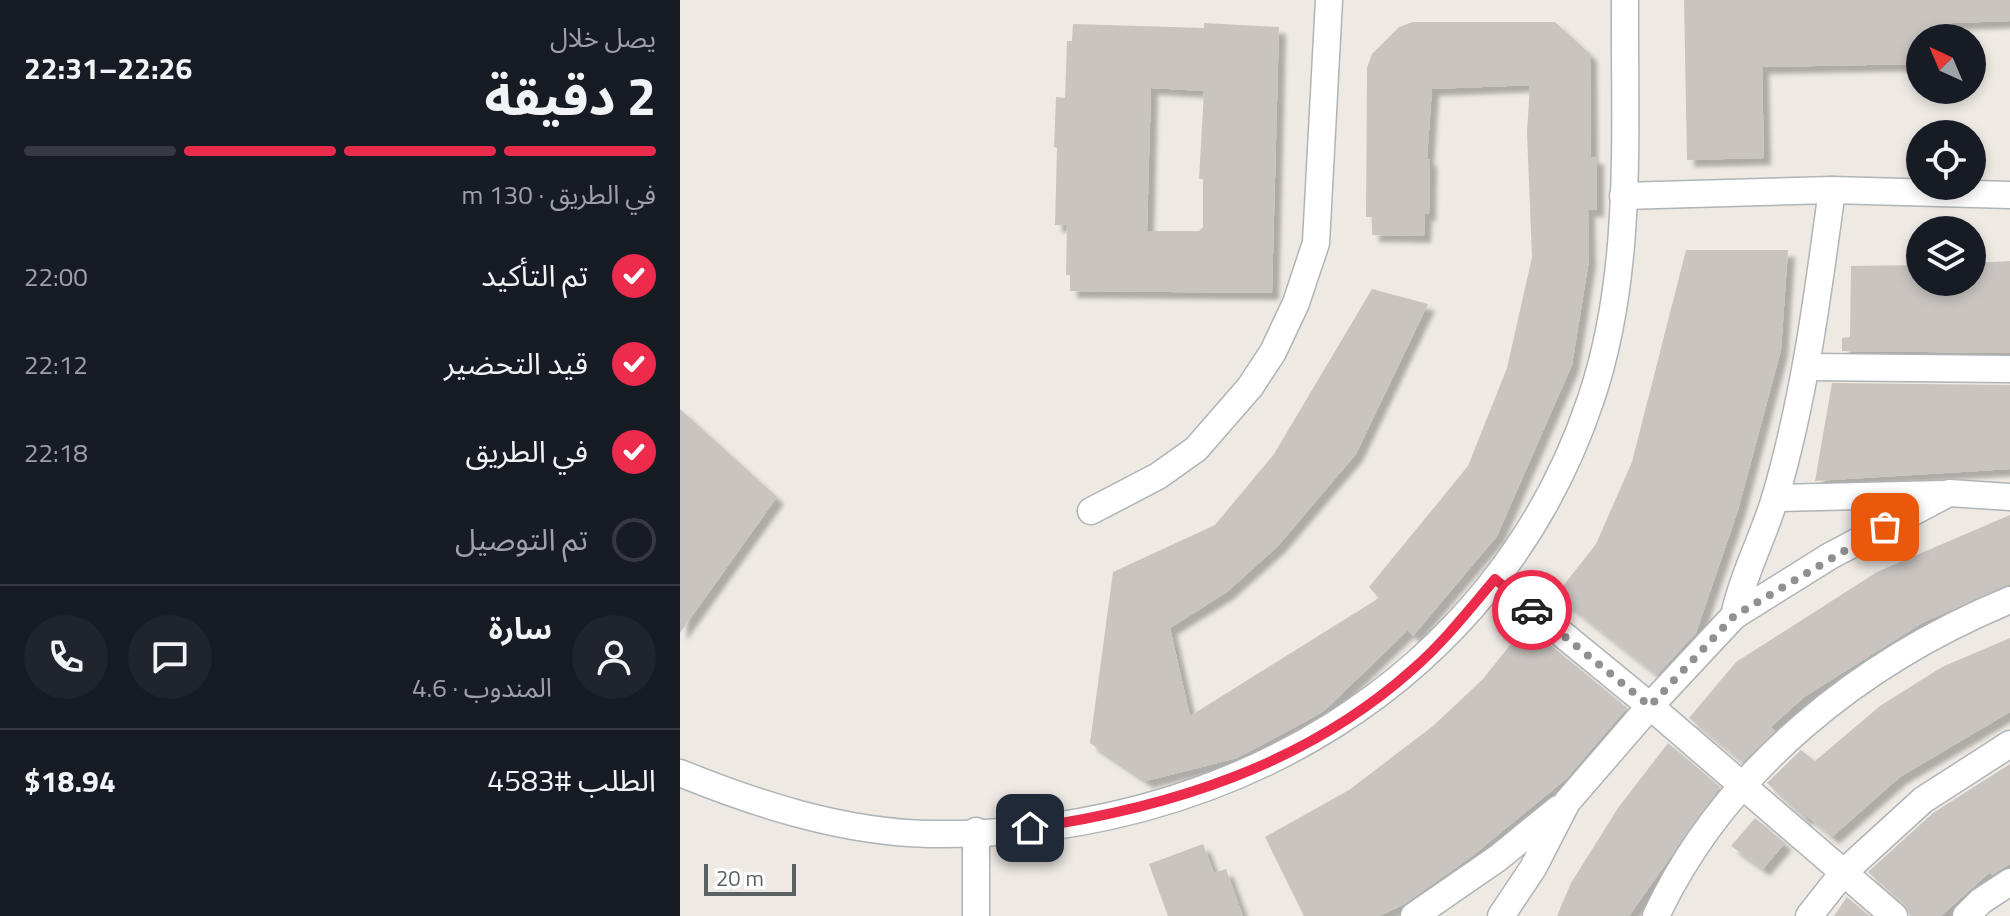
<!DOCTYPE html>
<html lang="ar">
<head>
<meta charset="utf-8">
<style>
  :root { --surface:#171b24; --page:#20242c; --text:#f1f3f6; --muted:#9ea1a6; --line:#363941; --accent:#ec2b4d }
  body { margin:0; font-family:"Titillium Web","Noto Sans Arabic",sans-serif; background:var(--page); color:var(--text); direction:rtl; height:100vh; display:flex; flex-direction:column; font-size:30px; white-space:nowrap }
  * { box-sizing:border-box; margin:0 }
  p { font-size:26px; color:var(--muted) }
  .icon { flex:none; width:44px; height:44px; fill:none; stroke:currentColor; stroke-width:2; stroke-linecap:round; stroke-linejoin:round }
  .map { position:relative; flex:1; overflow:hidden; direction:ltr }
  .sheet { display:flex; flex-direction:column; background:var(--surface); width:680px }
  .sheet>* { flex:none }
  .needle { width:52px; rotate:316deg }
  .tools { position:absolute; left:1226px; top:24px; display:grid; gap:16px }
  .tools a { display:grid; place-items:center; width:80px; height:80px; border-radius:50%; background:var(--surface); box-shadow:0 4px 12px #0003; font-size:40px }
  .scale { position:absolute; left:24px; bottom:20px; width:92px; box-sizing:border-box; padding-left:8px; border:4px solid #5b6264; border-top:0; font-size:22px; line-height:28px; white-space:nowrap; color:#5b6264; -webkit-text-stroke:6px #fff; paint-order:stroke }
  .pin { position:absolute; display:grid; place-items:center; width:68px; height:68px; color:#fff; margin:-34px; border-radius:16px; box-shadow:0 4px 12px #0006 }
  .courier { position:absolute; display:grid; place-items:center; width:80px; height:80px; margin:-40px; border:6px solid #ec2b4d; border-radius:50%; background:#fff; color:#222; box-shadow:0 2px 10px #0007 }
  .headline em { font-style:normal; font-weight:700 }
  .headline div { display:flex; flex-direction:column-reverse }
  .headline { display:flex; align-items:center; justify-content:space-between; height:136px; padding:0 24px }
  h1 { font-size:52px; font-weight:700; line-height:60px }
  .bar { display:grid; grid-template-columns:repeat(4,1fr); gap:12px 8px; align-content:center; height:96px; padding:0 24px }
  .bar i { height:10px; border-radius:6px; background:var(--line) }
  .bar .active { background:var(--accent) }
  .bar p { grid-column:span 4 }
  .line { display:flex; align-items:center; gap:20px; padding:0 24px; border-top:2px solid var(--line) }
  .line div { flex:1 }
  .round { display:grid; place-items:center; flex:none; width:84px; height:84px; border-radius:42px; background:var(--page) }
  ol { padding:0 24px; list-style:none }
  li { display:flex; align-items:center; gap:24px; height:88px }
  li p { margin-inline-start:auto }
  li .icon { padding:8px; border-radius:50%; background:var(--accent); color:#fff; stroke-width:4 }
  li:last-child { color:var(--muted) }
  li i { width:44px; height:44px; border:4px solid var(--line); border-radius:50% }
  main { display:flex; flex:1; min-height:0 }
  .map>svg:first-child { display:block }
  .building { fill:#c9c4c0; fill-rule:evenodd; filter:url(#shadow) }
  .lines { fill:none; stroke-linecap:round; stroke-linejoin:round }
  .minor-casing { stroke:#afb4b6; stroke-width:29 }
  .minor { stroke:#fff; stroke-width:26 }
  .done { stroke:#8e9190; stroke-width:8; stroke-dasharray:0 14.4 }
  .route { stroke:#ec2b4d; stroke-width:10 }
</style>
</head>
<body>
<main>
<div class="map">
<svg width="1330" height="916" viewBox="0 0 1330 916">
  <defs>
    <filter id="shadow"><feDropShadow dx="7" dy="7" stdDeviation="2" flood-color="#0004"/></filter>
  </defs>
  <rect width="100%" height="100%" fill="#eee9e3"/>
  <g class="building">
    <polygon points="1004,0 1330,0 1330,21 1272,23 1273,38 1240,38 1240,64 1082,67 1084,158 1007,160"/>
    <polygon points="733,22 875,22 910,54 911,157 917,157 917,210 908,210 909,260 892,365 817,536 733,636 728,630 644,711 621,724 557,758 466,781 410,743 433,572 535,525 594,454 692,289 748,304 676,454 598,546 547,592 490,628 510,716 699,598 689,587 788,466 827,368 852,257 847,132 850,85 752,89 747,159 750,159 749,214 745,214 744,236 692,235 692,217 686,217 687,68 692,54 719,27"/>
    <path d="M524,23L599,27L592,293L390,291V275H386L387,225H375L377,148L374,147L376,97L385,98L387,41H392L393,24L524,28ZM471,88L524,91L519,179H523V227L519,231H467Z"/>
    <polygon points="1006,250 1108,250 1101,350 1058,510 1016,633 977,675 876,595 916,544 952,462"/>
    <polygon points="1330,261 1330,353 1162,351 1162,338 1170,337 1171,266 1240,265 1240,282 1292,282 1292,263"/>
    <polygon points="1152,383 1330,385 1330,469 1135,481"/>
    <polygon points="0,409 97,497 0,633"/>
    <polygon points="1330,515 1330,584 1242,623 1124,697 1091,727 1095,731 1063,762 1009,718 1056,662 1197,572"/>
    <polygon points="846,625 947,708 886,779 791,857 723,905 699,916 624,916 585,837 669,790 753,726 803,679"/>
    <polygon points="1330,638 1330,712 1220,777 1152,837 1127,816 1125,819 1087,783 1121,750 1135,761 1200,706 1262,667"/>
    <polygon points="988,743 1040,787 949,916 877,916 891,883 938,808"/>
    <polygon points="1330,764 1330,864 1312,875 1310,872 1261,916 1230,916 1224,904 1188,872 1253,813"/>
    <polygon points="1075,818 1105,843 1083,869 1051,846"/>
    <polygon points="523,844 534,873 546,869 563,916 488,916 469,864"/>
    <polygon points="1167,897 1189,916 1154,916"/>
  </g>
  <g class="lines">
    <g class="minor-casing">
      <g id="minor">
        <polyline points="943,196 1152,190 1330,195"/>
        <polyline points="1129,367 1330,369"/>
        <polyline points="1095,498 1264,494"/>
        <polyline points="411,511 478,476 516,449 570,387 593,352 616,303 636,243 649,0"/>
        <polyline points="815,579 970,706 1214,916"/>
        <path d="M1054,616C1063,574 1084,536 1096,495C1125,395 1138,293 1152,190"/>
        <path d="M0,773C79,805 163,832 249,834C541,839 816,683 911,399C954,272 944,132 945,0"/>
        <polyline points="296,831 296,916"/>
        <polyline points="734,916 818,858 878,809"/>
        <polyline points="821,916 853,868 887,802 970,706 1054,616 1150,556 1269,493 1330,497"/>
        <path d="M976,916C1045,769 1182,661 1330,600"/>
        <polyline points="1129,916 1163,873 1243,800 1330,744"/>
        <polyline points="1286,916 1301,901 1330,882"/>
      </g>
    </g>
    <use href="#minor" class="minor"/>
  </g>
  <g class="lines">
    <polyline class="done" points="852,610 970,706 1054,616 1205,527"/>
    <path class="route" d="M350,828C489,808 626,765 733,669C763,643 789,610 815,579L852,610"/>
  </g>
</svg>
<div class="tools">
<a><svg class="needle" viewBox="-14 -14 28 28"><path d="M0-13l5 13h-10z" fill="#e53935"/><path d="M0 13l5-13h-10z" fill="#9ea1a6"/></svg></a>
<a><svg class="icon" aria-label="locate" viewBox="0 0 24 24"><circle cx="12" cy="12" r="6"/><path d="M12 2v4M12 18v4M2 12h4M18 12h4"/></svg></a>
<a><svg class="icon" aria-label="layers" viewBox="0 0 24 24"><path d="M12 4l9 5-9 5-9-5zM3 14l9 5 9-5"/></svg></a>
</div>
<div class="scale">20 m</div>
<div class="pin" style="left:1205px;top:527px;background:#ea580c"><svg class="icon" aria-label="bag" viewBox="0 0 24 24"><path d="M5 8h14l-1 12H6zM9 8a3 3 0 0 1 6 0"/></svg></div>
<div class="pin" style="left:350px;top:828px;background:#1f2937"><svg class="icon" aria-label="home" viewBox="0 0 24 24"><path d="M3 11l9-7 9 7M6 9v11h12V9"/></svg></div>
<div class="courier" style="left:852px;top:610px"><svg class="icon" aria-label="car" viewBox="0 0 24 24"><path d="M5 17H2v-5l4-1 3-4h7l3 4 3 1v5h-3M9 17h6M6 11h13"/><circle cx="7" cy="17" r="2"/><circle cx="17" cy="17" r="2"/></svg></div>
</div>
<section class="sheet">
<div class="headline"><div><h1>2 دقيقة</h1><p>يصل خلال</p></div><em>22:26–22:31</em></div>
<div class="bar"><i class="active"></i><i class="active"></i><i class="active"></i><i></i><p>في الطريق · 130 m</p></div>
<ol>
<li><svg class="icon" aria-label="check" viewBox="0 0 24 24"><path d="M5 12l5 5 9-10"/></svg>تم التأكيد<p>22:00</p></li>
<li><svg class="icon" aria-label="check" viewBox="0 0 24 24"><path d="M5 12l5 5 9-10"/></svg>قيد التحضير<p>22:12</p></li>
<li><svg class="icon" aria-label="check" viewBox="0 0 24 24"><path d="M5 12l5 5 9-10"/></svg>في الطريق<p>22:18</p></li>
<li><i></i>تم التوصيل</li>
</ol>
<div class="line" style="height:144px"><a class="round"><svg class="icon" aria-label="person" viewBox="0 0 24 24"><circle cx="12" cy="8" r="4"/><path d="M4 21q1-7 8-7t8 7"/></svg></a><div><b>سارة</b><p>المندوب · 4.6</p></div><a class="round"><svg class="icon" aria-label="chat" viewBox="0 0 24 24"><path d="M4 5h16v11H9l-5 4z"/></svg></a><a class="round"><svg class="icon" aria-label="phone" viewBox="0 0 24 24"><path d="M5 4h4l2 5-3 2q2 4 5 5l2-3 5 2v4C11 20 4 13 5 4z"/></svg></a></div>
<div class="line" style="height:104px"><div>الطلب #4583</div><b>$18.94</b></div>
</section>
</main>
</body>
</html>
